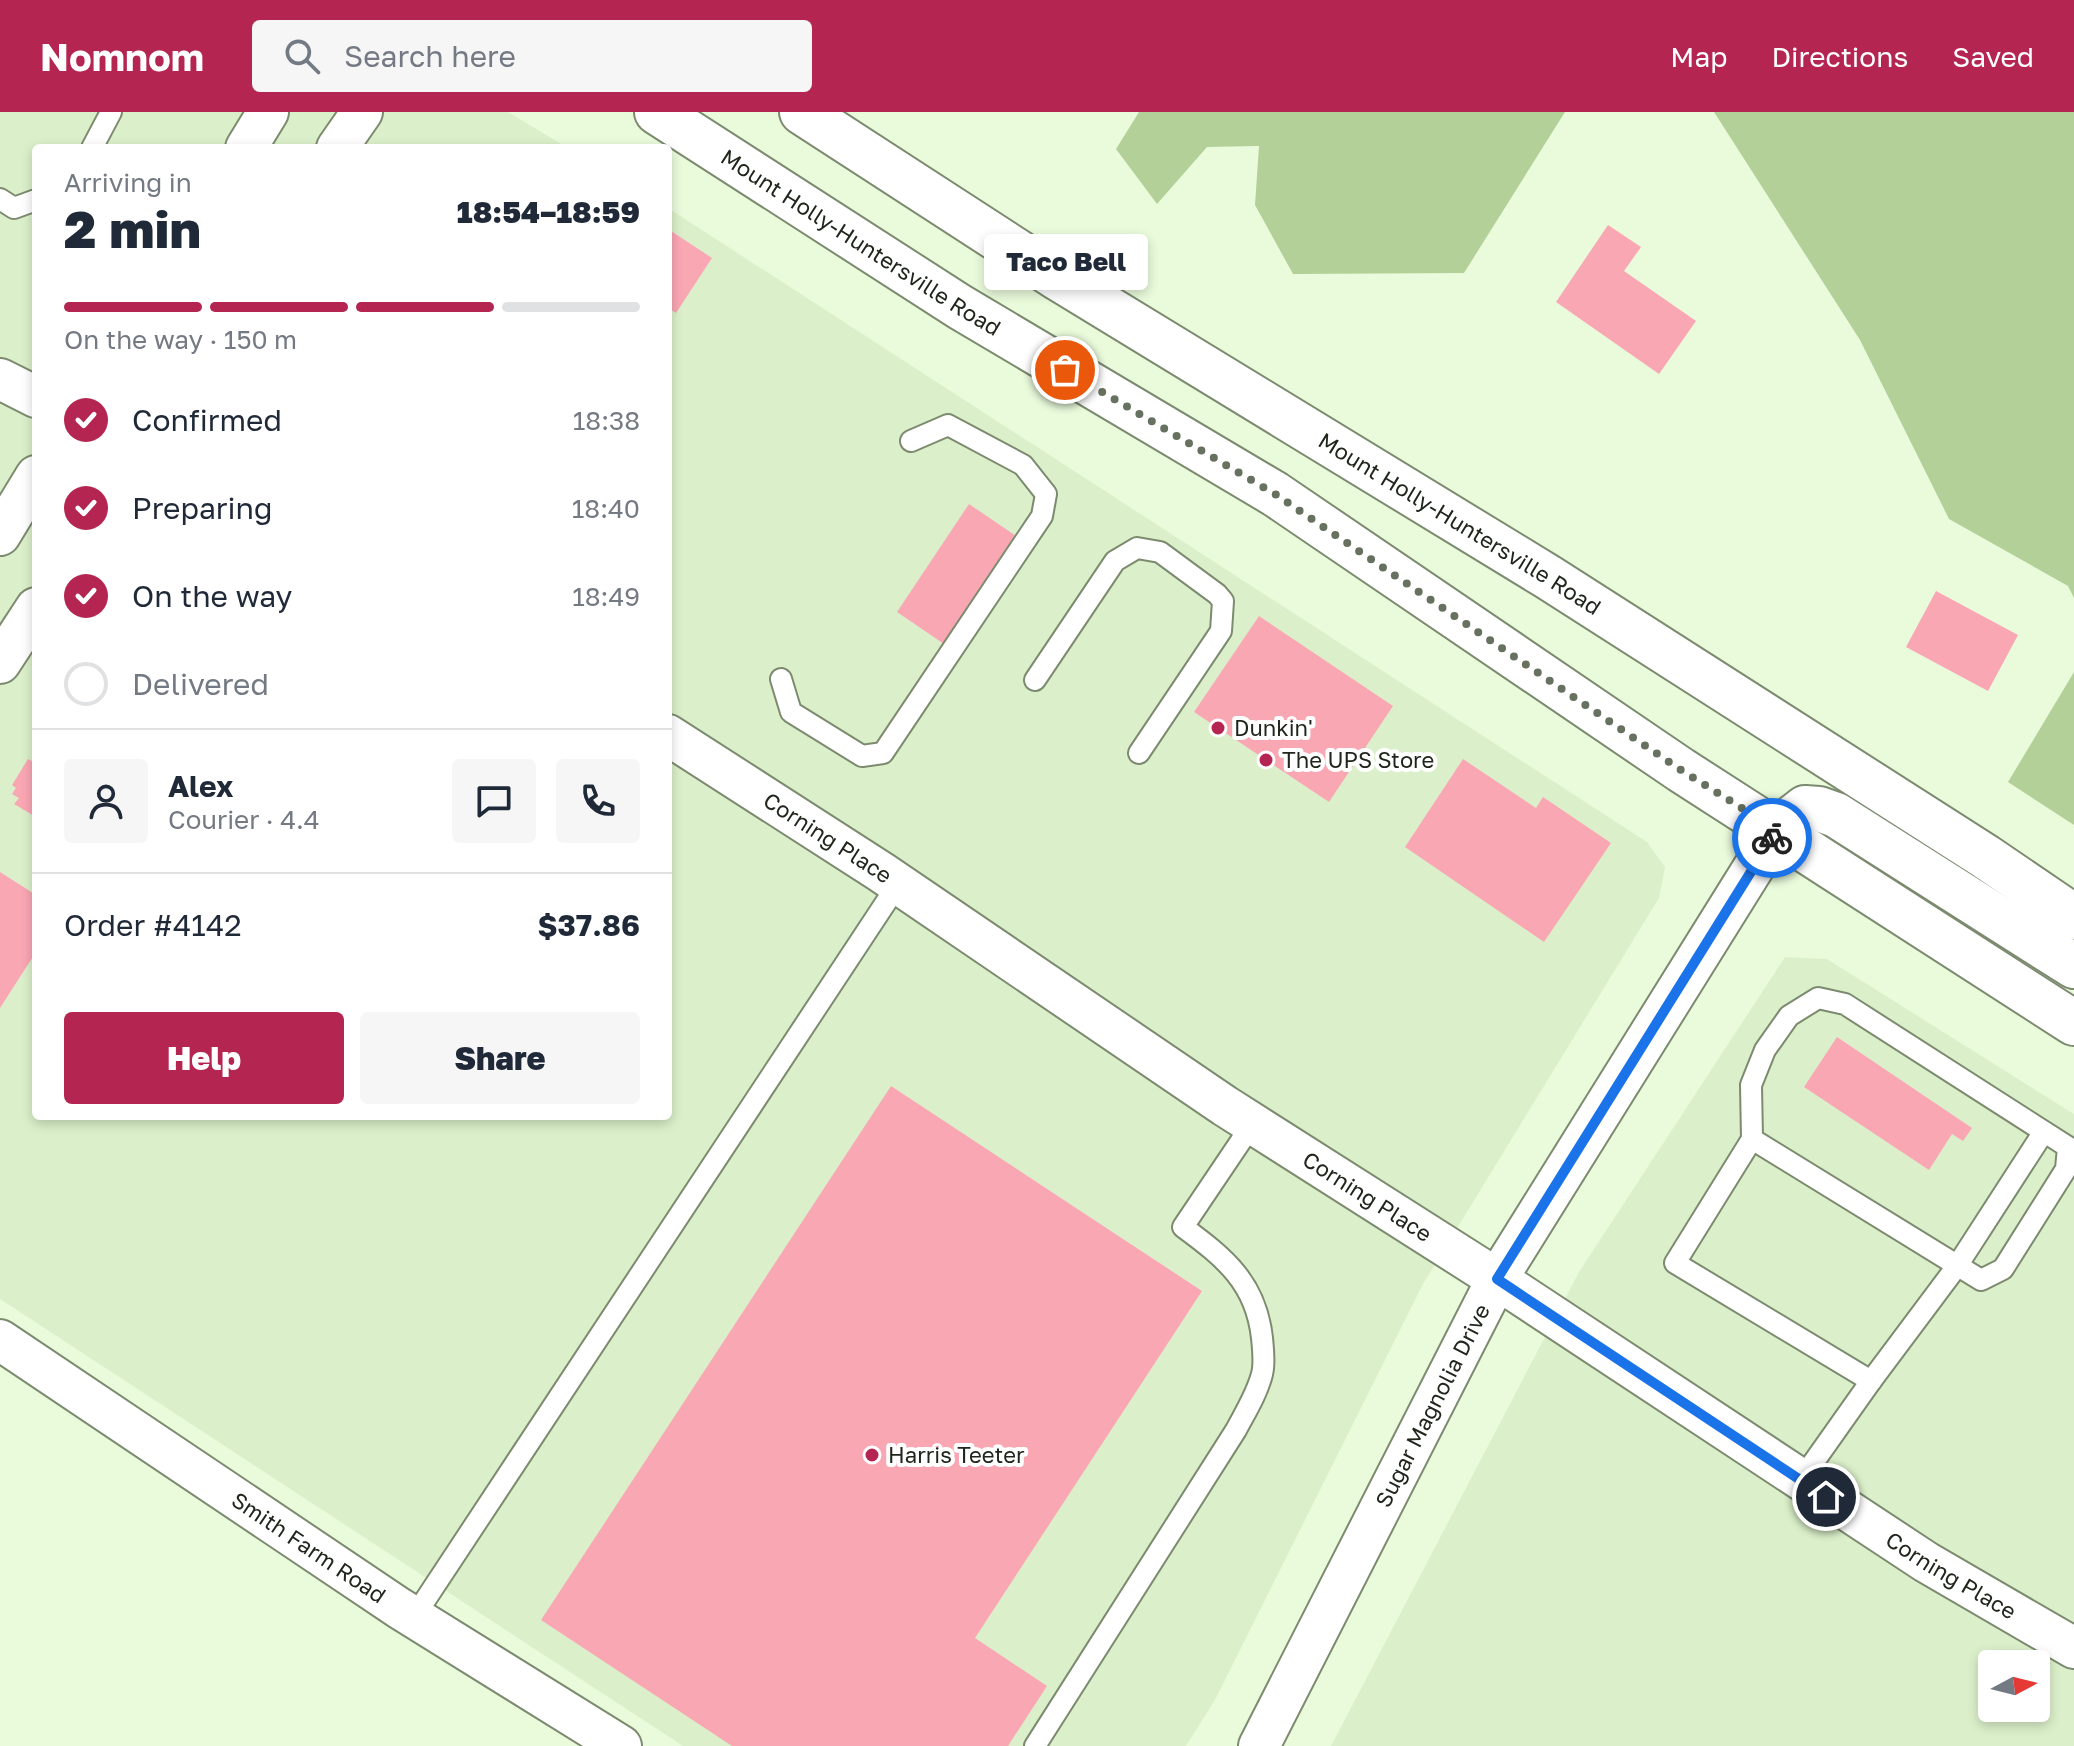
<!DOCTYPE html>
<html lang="en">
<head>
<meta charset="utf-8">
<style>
  :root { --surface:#fff; --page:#f6f6f7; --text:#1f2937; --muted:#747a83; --line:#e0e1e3; --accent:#b52551 }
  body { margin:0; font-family:"Golos Text",sans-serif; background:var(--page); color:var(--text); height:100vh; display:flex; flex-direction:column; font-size:30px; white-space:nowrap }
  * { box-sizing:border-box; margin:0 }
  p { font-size:26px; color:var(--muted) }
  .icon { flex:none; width:44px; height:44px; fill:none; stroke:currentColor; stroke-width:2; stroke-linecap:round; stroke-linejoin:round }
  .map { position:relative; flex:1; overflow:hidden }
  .drawer { position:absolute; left:32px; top:32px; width:640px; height:976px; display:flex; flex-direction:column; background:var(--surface); border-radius:8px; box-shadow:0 4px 12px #0003 }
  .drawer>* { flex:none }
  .needle { width:52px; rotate:83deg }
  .fabs { position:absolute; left:1978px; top:1538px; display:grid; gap:16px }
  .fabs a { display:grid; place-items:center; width:72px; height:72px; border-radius:8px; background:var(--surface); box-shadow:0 4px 12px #0003; font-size:40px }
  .pin { position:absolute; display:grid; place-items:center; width:68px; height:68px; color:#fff; margin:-34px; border:4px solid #fff; border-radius:50%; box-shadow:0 2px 8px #0007 }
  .courier { position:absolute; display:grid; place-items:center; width:80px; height:80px; margin:-40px; border:6px solid #1a73e8; border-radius:50%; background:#fff; color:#222; box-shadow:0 2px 10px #0007 }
  .bubble { position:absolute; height:56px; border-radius:8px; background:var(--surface); box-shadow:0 4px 12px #0003; font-size:26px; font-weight:800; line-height:56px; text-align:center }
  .overview em { font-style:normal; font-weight:800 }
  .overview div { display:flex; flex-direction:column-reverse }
  .overview { display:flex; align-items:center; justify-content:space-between; height:136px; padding:0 32px }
  h1 { font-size:52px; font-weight:800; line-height:60px }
  .bar { display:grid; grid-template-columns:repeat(4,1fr); gap:12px 8px; align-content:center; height:96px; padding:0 32px }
  .bar i { height:10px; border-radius:6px; background:var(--line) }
  .bar .active { background:var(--accent) }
  .bar p { grid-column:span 4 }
  .line { display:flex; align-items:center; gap:20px; padding:0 32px; border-top:2px solid var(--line) }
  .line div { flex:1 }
  .round { display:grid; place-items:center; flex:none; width:84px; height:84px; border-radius:8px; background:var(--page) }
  ol { padding:0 32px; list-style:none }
  li { display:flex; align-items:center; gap:24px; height:88px }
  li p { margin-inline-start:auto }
  li .icon { padding:8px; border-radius:50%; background:var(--accent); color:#fff; stroke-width:4 }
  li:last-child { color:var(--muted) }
  li i { width:44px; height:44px; border:4px solid var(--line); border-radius:50% }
  .button { display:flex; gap:16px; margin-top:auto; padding:16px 32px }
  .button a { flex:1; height:92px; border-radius:8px; background:var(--accent); color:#fff; font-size:32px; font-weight:800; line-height:92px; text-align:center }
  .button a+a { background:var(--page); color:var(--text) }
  header { display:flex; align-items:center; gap:48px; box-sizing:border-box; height:112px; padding:0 40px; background:var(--accent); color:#fff }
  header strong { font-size:38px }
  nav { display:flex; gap:44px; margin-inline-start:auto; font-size:28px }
  .search { width:560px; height:72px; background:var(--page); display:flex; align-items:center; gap:20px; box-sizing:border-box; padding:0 28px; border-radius:8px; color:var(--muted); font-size:30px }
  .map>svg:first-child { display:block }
  .built { fill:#dbf0ca; fill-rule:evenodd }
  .green { fill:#b3d099 }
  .building { fill:#faa7b4 }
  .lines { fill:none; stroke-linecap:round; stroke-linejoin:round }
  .lane-casing { stroke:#7c8b6f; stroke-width:24 }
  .street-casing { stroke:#7c8b6f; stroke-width:44 }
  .secondary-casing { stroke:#7c8b6f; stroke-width:48 }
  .lane { stroke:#fff; stroke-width:20 }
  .street { stroke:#fff; stroke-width:40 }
  .secondary { stroke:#fff; stroke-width:44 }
  .done { stroke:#67715f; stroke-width:8; stroke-dasharray:0 14.4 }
  .route { stroke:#1a73e8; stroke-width:10 }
  .poi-dot { fill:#b52551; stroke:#fff; stroke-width:3 }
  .labels { text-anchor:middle; stroke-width:8; stroke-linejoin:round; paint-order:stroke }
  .street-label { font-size:22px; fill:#20261b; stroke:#fff }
  .poi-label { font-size:22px; fill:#20261b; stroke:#fff; text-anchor:start }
</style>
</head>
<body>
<header>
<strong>Nomnom</strong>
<div class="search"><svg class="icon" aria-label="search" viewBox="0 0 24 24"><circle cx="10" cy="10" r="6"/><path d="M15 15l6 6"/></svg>Search here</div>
<nav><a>Map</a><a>Directions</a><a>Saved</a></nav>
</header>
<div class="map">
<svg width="2074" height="1634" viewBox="0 0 2074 1634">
  <rect width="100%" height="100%" fill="#eafbdc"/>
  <g class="built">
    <polygon points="0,0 508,0 568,36 36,36 36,1004 668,1004 668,96 1647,730 1665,755 1659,786 1423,1172 1216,1586 1186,1634 683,1634 0,1187"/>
    <path d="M1785,845L1827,847L2074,1002V1634H1331L1579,1160ZM1992,1552H2036V1596H1992Z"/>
  </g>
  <g class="green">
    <polygon points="1139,0 1565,0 1464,161 1293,162 1255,93 1259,34 1207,35 1157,92 1116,37"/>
    <polygon points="1714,0 2074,0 2074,486 2068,474 1949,407 1860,228"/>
    <polygon points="2074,560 2074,713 2008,670"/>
  </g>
  <g class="building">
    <polygon points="1608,113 1641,135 1624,159 1696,209 1659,262 1556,190"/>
    <polygon points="668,117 712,146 676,201 668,196"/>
    <polygon points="969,392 1016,424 944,532 897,500"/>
    <polygon points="1936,479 2018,523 1988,579 1906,535"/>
    <polygon points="1259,504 1393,594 1329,690 1194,600"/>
    <polygon points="28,647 36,651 36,705 14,692 19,686 12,682 16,676 12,673"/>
    <polygon points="1463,647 1536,696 1543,685 1611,731 1544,830 1405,735"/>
    <polygon points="0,760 36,783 36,840 0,896"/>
    <polygon points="1837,925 1972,1016 1963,1029 1952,1022 1929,1058 1804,975"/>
    <polygon points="891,974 1202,1179 975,1526 1047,1574 1008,1634 732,1634 541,1508"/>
  </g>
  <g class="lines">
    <g class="lane-casing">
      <g id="lane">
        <polyline points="92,36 111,0"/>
        <polyline points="0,87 14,96 36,88"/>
        <polyline points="781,567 791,600 862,644 883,641 1042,404 1046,382 1023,353 948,313 911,329"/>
        <polyline points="1035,568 1115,449 1137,436 1160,440 1217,482 1223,489 1221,519 1139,641"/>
        <polyline points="1752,1027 1751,973 1765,938 1789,904 1818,886 1845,892 2068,1035 2066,1057 2003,1157 1981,1168 1752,1027 1675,1151 1871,1269 1801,1368"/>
        <polyline points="1871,1269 1957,1154 2043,1021"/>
        <polyline points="414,1505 898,772"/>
        <path d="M1035,1634L1236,1318C1245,1301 1257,1282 1262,1262C1265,1251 1263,1237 1262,1226C1256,1171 1225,1146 1183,1115L1253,1011"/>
      </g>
    </g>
    <g class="street-casing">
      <g id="street">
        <polyline points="246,36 268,0"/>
        <polyline points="337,36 362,0"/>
        <polyline points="0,267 36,285"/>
        <polyline points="0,423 36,364"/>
        <polyline points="0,551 36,496"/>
        <path id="s1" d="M668,623L881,760L1225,994L1497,1167L1926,1450L2074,1536"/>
        <path id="s2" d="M0,1228L399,1496L621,1634"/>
        <path id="s3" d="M1259,1634L1497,1167L1777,718"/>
      </g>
    </g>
    <g class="secondary-casing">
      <g id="secondary">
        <path id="s4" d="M657,0L960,195L1275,382L1681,658L2074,911"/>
        <path id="s5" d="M802,0L1058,166L1548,465L1986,745L2074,805"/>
        <polyline points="1777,718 1805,696 1819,697 1836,703 2074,854"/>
      </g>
    </g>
    <use href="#lane" class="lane"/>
    <use href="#street" class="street"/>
    <use href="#secondary" class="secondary"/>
  </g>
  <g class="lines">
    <polyline class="done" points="1065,258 1275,382 1681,658 1777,718 1772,726"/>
    <polyline class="route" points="1772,726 1497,1167 1826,1385"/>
  </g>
  <g class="poi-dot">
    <circle cx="1218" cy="616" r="8"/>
    <circle cx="1266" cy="648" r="8"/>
    <circle cx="872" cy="1343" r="8"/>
  </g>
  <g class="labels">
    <g class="street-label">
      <text dy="8" stroke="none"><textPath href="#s4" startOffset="242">Mount Holly-Huntersville Road</textPath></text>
      <text dy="8" stroke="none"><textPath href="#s5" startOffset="776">Mount Holly-Huntersville Road</textPath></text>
      <text dy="8" stroke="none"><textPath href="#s1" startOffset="190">Corning Place</textPath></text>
      <text dy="8" stroke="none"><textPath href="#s1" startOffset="838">Corning Place</textPath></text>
      <text dy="8" stroke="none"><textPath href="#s3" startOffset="382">Sugar Magnolia Drive</textPath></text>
      <text dy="8" stroke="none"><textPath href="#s2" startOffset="372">Smith Farm Road</textPath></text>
      <text dy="8" stroke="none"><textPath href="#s1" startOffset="1534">Corning Place</textPath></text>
    </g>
    <g class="poi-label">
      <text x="1234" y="624">Dunkin'</text>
      <text x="1282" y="656">The UPS Store</text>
      <text x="888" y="1351">Harris Teeter</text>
    </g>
  </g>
</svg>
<div class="fabs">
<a><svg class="needle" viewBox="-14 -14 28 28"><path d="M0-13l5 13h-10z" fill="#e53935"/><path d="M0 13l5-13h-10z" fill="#747a83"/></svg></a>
</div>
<div class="pin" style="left:1065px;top:258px;background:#ea580c"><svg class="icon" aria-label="bag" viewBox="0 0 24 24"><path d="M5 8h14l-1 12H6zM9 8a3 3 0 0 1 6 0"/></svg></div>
<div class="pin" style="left:1826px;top:1385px;background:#1f2937"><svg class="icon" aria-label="home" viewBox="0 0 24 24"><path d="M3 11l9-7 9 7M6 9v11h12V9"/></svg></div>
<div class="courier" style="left:1772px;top:726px"><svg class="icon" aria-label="bike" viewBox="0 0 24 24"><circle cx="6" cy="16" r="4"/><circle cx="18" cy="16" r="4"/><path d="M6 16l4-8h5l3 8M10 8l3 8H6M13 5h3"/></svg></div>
<div class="bubble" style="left:984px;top:122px;width:164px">Taco Bell</div>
<section class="drawer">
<div class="overview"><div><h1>2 min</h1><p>Arriving in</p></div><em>18:54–18:59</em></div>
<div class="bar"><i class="active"></i><i class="active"></i><i class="active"></i><i></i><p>On the way · 150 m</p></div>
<ol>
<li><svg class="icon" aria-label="check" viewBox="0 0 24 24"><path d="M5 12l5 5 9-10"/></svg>Confirmed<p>18:38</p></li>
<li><svg class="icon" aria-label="check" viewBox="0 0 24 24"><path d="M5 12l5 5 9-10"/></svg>Preparing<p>18:40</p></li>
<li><svg class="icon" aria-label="check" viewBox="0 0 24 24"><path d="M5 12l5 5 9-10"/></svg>On the way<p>18:49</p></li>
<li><i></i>Delivered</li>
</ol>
<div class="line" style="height:144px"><a class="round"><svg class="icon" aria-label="person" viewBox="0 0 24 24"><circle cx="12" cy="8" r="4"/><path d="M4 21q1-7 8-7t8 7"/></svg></a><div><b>Alex</b><p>Courier · 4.4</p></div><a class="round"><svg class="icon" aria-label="chat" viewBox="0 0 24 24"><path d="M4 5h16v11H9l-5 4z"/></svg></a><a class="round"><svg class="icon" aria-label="phone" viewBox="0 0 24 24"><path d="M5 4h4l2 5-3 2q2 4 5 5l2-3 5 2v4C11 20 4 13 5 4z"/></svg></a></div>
<div class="line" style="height:104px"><div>Order #4142</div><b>$37.86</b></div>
<div class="button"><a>Help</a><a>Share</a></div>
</section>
</div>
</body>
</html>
